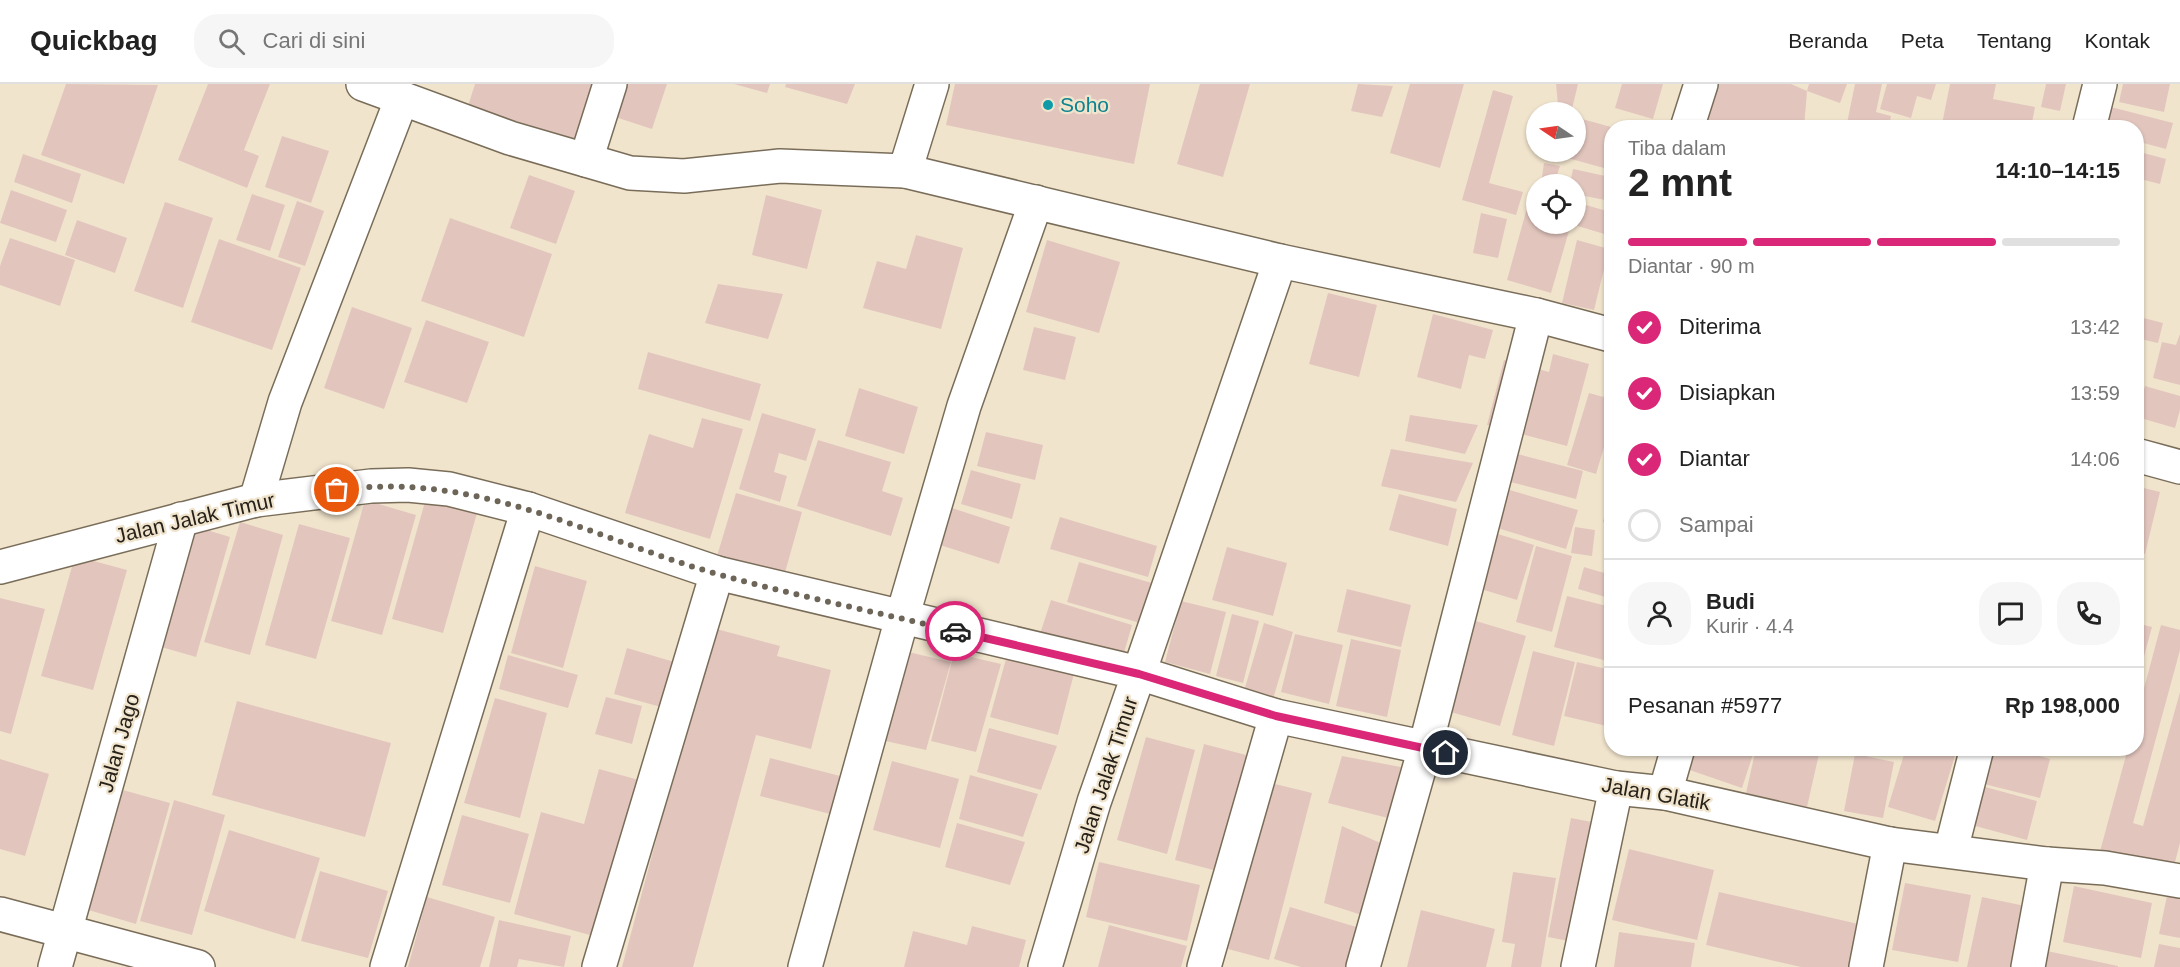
<!DOCTYPE html>
<html lang="id">
<head>
<meta charset="utf-8">
<style>
  :root { --surface:#fff; --page:#f6f6f6; --text:#222; --muted:#767676; --line:#e0e0e0; --accent:#db2777 }
  body { margin:0; font-family:Arial,sans-serif; background:var(--page); color:var(--text); height:100vh; display:flex; flex-direction:column; font-size:22px; white-space:nowrap }
  * { box-sizing:border-box; margin:0 }
  p { font-size:20px; color:var(--muted) }
  .icon { flex:none; width:33px; height:33px; fill:none; stroke:currentColor; stroke-width:2; stroke-linecap:round; stroke-linejoin:round }
  .map { position:relative; flex:1; overflow:hidden }
  .details { position:absolute; left:1604px; top:36px; width:540px; height:636px; display:flex; flex-direction:column; background:var(--surface); border-radius:24px; box-shadow:0 2px 4px #0004 }
  .details>* { flex:none }
  .needle { width:39px; rotate:283deg }
  .buttons { position:absolute; left:1526px; top:18px; display:grid; gap:12px }
  .buttons a { display:grid; place-items:center; width:60px; height:60px; border-radius:50%; background:var(--surface); box-shadow:0 2px 4px #0004; font-size:30px }
  .pin { position:absolute; display:grid; place-items:center; width:51px; height:51px; color:#fff; margin:-26px; border:3px solid #fff; border-radius:50%; box-shadow:0 2px 6px #0007 }
  .courier { position:absolute; display:grid; place-items:center; width:60px; height:60px; margin:-30px; border:4px solid #db2777; border-radius:50%; background:#fff; color:#222; box-shadow:0 2px 8px #0007 }
  .head em { font-style:normal; font-weight:700 }
  .head div { display:flex; flex-direction:column-reverse }
  .head { display:flex; align-items:center; justify-content:space-between; height:102px; padding:0 24px }
  h1 { font-size:39px; font-weight:700; line-height:45px }
  .bar { display:grid; grid-template-columns:repeat(4,1fr); gap:9px 6px; align-content:center; height:72px; padding:0 24px }
  .bar i { height:8px; border-radius:4px; background:var(--line) }
  .bar .active { background:var(--accent) }
  .bar p { grid-column:span 4 }
  .line { display:flex; align-items:center; gap:15px; padding:0 24px; border-top:2px solid var(--line) }
  .line div { flex:1 }
  .round { display:grid; place-items:center; flex:none; width:63px; height:63px; border-radius:24px; background:var(--page) }
  ol { padding:0 24px; list-style:none }
  li { display:flex; align-items:center; gap:18px; height:66px }
  li p { margin-inline-start:auto }
  li .icon { padding:6px; border-radius:50%; background:var(--accent); color:#fff; stroke-width:4 }
  li:last-child { color:var(--muted) }
  li i { width:33px; height:33px; border:3px solid var(--line); border-radius:50% }
  header { display:flex; align-items:center; gap:36px; box-sizing:border-box; height:84px; padding:0 30px; background:var(--surface); border-bottom:2px solid var(--line) }
  header strong { font-size:28px }
  nav { display:flex; gap:33px; margin-inline-start:auto; font-size:21px }
  .search { width:420px; height:54px; background:var(--page); display:flex; align-items:center; gap:15px; box-sizing:border-box; padding:0 21px; border-radius:24px; color:var(--muted); font-size:22px }
  .map>svg:first-child { display:block }
  .building { fill:#e2c6be }
  .lines { fill:none; stroke-linecap:round; stroke-linejoin:round }
  .street-casing { stroke:#796d59; stroke-width:36 }
  .street { stroke:#fff; stroke-width:33 }
  .done { stroke:#6d6558; stroke-width:6; stroke-dasharray:0 10.8 }
  .route { stroke:#db2777; stroke-width:8 }
  .culture-dot { fill:#0f9aa8; stroke:#f1e4cd; stroke-width:2 }
  .labels { text-anchor:middle; stroke-width:4.5; stroke-linejoin:round; paint-order:stroke }
  .culture-label { font-size:21px; fill:#0d838f; stroke:#f1e4cd; text-anchor:start }
  .street-label { font-size:21px; fill:#262119; stroke:#f1e4cd }
</style>
</head>
<body>
<header>
<strong>Quickbag</strong>
<div class="search"><svg class="icon" aria-label="search" viewBox="0 0 24 24"><circle cx="10" cy="10" r="6"/><path d="M15 15l6 6"/></svg>Cari di sini</div>
<nav><a>Beranda</a><a>Peta</a><a>Tentang</a><a>Kontak</a></nav>
</header>
<div class="map">
<svg width="2180" height="883" viewBox="0 0 2180 883">
  <rect width="100%" height="100%" fill="#f1e4cd"/>
  <g class="building">
    <polygon points="66,0 158,1 124,100 41,71"/>
    <polygon points="208,0 270,0 244,66 259,72 247,104 178,76"/>
    <polygon points="475,0 604,0 585,59 468,22"/>
    <polygon points="615,0 667,0 652,45 606,30"/>
    <polygon points="734,0 770,0 767,9"/>
    <polygon points="786,0 855,0 847,20 785,3"/>
    <polygon points="955,0 1150,0 1134,80 946,41"/>
    <polygon points="1200,0 1250,0 1223,93 1177,80"/>
    <polygon points="1358,0 1393,2 1382,33 1351,27"/>
    <polygon points="1410,0 1464,0 1440,84 1390,69"/>
    <polygon points="1556,0 1578,0 1572,25 1558,21"/>
    <polygon points="1622,0 1663,0 1653,35 1615,24"/>
    <polygon points="1707,0 1791,0 1807,7 1804,44 1694,44"/>
    <polygon points="1809,0 1847,0 1840,19 1807,7"/>
    <polygon points="1855,0 1882,0 1876,28 1891,32 1889,44 1846,44"/>
    <polygon points="1887,0 1936,0 1931,16 1917,12 1911,34 1880,25"/>
    <polygon points="1950,0 1996,0 1993,15 2035,23 2031,44 1959,44 1942,40"/>
    <polygon points="2046,0 2066,0 2060,27 2041,23"/>
    <polygon points="2123,0 2170,0 2164,28 2119,18"/>
    <polygon points="1493,6 1513,12 1489,99 1523,108 1516,131 1462,116"/>
    <polygon points="2107,22 2173,39 2166,65 2136,57 2136,44 2101,44"/>
    <polygon points="1575,33 1611,43 1611,86 1546,68 1575,68"/>
    <polygon points="282,52 329,67 311,119 265,103"/>
    <polygon points="2136,67 2166,75 2160,100 2136,94"/>
    <polygon points="23,70 81,90 72,119 14,98"/>
    <polygon points="1544,79 1560,82 1554,100 1541,100"/>
    <polygon points="1573,85 1610,93 1605,116 1575,110 1575,100 1570,100"/>
    <polygon points="529,91 575,107 556,160 510,144"/>
    <polygon points="11,106 67,126 56,158 0,139"/>
    <polygon points="1532,106 1536,107 1536,140 1575,140 1575,118 1607,127 1611,115 1611,152 1571,140 1551,209 1507,196"/>
    <polygon points="252,110 285,121 270,167 236,156"/>
    <polygon points="766,111 822,126 807,185 752,171"/>
    <polygon points="297,117 324,127 305,182 278,173"/>
    <polygon points="165,118 213,134 183,224 134,207"/>
    <polygon points="1481,129 1507,135 1498,174 1473,169"/>
    <polygon points="450,134 552,170 524,253 421,217"/>
    <polygon points="77,136 127,154 115,189 65,171"/>
    <polygon points="2136,137 2144,139 2137,169 2136,169"/>
    <polygon points="916,151 963,164 941,245 863,224 877,177 906,185"/>
    <polygon points="10,154 75,176 60,222 0,201 0,182"/>
    <polygon points="219,155 301,184 272,266 191,238"/>
    <polygon points="1047,156 1120,178 1099,249 1026,228"/>
    <polygon points="1577,156 1609,165 1594,226 1562,219"/>
    <polygon points="718,200 783,210 768,255 705,239"/>
    <polygon points="1328,209 1377,221 1359,293 1309,280"/>
    <polygon points="352,223 412,244 384,325 324,304"/>
    <polygon points="1433,230 1493,246 1485,275 1469,271 1461,305 1417,293"/>
    <polygon points="2136,232 2163,239 2158,259 2136,254"/>
    <polygon points="426,236 489,258 467,319 404,298"/>
    <polygon points="1034,243 1076,253 1065,296 1023,286"/>
    <polygon points="2180,250 2180,301 2153,294 2162,258 2176,261"/>
    <polygon points="648,268 761,300 750,337 638,305"/>
    <polygon points="1553,270 1589,280 1567,362 1487,341 1504,276 1549,288"/>
    <polygon points="2136,296 2141,297 2137,315 2136,315"/>
    <polygon points="2145,302 2180,312 2180,326 2175,344 2137,333"/>
    <polygon points="859,304 918,323 904,370 845,352"/>
    <polygon points="1589,309 1611,315 1611,340 1596,390 1567,381"/>
    <polygon points="762,329 816,345 806,377 779,369 774,388 787,392 780,418 739,405"/>
    <polygon points="1410,331 1478,341 1465,370 1405,357"/>
    <polygon points="702,334 743,345 710,455 625,429 649,350 693,364"/>
    <polygon points="986,348 1043,361 1035,396 977,382"/>
    <polygon points="818,356 891,378 882,407 903,414 891,452 797,422"/>
    <polygon points="1391,365 1473,379 1456,418 1381,402"/>
    <polygon points="1510,368 1583,387 1576,415 1503,396"/>
    <polygon points="971,386 1021,400 1012,435 961,420"/>
    <polygon points="2136,402 2160,408 2145,470 2136,468"/>
    <polygon points="1506,405 1578,426 1566,465 1494,443"/>
    <polygon points="1610,405 1611,406 1611,440 1603,438"/>
    <polygon points="736,409 802,428 784,492 717,472"/>
    <polygon points="1399,410 1457,425 1448,462 1389,446"/>
    <polygon points="426,414 477,429 443,549 392,535"/>
    <polygon points="365,416 416,431 382,551 331,537"/>
    <polygon points="949,423 1010,443 999,480 937,460"/>
    <polygon points="1060,433 1157,462 1148,493 1050,465"/>
    <polygon points="240,438 283,451 250,571 204,558"/>
    <polygon points="187,440 230,453 196,573 151,560"/>
    <polygon points="299,440 350,454 316,575 265,561"/>
    <polygon points="1575,443 1595,446 1592,472 1571,469"/>
    <polygon points="1491,448 1534,461 1517,516 1474,503"/>
    <polygon points="1536,462 1572,472 1552,548 1516,538"/>
    <polygon points="1227,463 1287,479 1273,532 1212,516"/>
    <polygon points="75,472 127,486 93,606 41,592"/>
    <polygon points="2136,475 2143,476 2137,499 2136,499"/>
    <polygon points="1079,478 1152,499 1140,539 1067,518"/>
    <polygon points="535,482 587,497 563,584 511,569"/>
    <polygon points="1584,483 1611,491 1609,514 1578,505"/>
    <polygon points="1347,505 1411,521 1401,563 1337,548"/>
    <polygon points="1567,512 1611,523 1611,578 1554,563"/>
    <polygon points="0,514 45,525 11,650 0,647"/>
    <polygon points="1051,516 1132,541 1122,576 1040,550"/>
    <polygon points="1181,517 1226,528 1210,590 1165,578"/>
    <polygon points="1232,530 1259,537 1243,599 1216,592"/>
    <polygon points="1466,534 1526,552 1500,642 1440,625"/>
    <polygon points="1264,539 1293,548 1273,615 1244,607"/>
    <polygon points="2136,539 2152,543 2137,598 2136,597"/>
    <polygon points="2161,541 2180,546 2180,566 2133,739 2143,742 2180,608 2180,759 2175,778 2099,771 2128,664 2136,664 2136,634"/>
    <polygon points="713,544 780,562 777,572 831,586 811,665 756,651 693,883 622,883"/>
    <polygon points="1295,550 1343,561 1329,620 1281,608"/>
    <polygon points="1351,555 1401,566 1387,633 1336,622"/>
    <polygon points="627,564 681,580 668,625 614,610"/>
    <polygon points="1009,564 1076,582 1058,651 990,633"/>
    <polygon points="904,567 951,578 926,666 881,656"/>
    <polygon points="1533,567 1575,578 1554,662 1512,651"/>
    <polygon points="954,569 1001,580 976,668 931,657"/>
    <polygon points="508,571 578,591 568,624 499,605"/>
    <polygon points="1577,578 1611,586 1611,643 1564,632"/>
    <polygon points="606,613 642,622 632,660 595,650"/>
    <polygon points="495,614 547,629 520,734 464,719"/>
    <polygon points="237,617 391,659 365,753 212,711"/>
    <polygon points="989,644 1057,662 1041,706 977,688"/>
    <polygon points="1146,653 1195,666 1167,770 1117,756"/>
    <polygon points="1204,660 1250,672 1221,788 1175,776"/>
    <polygon points="1680,664 1755,664 1742,704 1675,681"/>
    <polygon points="1756,664 1793,664 1819,670 1807,723 1746,709"/>
    <polygon points="1855,664 1880,664 1879,671"/>
    <polygon points="1906,664 1957,665 1935,737 1888,723"/>
    <polygon points="1989,664 2010,664 2050,675 2040,714 1980,699"/>
    <polygon points="1855,670 1894,678 1883,734 1844,727"/>
    <polygon points="1342,672 1401,683 1388,734 1328,719"/>
    <polygon points="770,674 848,694 838,732 760,712"/>
    <polygon points="0,675 49,690 25,772 0,765"/>
    <polygon points="892,677 959,695 940,764 873,746"/>
    <polygon points="599,685 639,696 597,853 514,830 541,728 584,740"/>
    <polygon points="970,691 1038,710 1023,753 959,735"/>
    <polygon points="1271,699 1312,709 1269,876 1228,865"/>
    <polygon points="1978,701 2037,717 2027,756 1968,740"/>
    <polygon points="119,705 170,719 136,840 85,825"/>
    <polygon points="174,716 225,731 192,851 140,837"/>
    <polygon points="462,731 529,750 510,819 442,801"/>
    <polygon points="1571,734 1602,740 1579,859 1548,853"/>
    <polygon points="957,739 1025,758 1010,801 945,783"/>
    <polygon points="1342,742 1394,765 1365,832 1324,819"/>
    <polygon points="229,746 320,774 295,855 204,827"/>
    <polygon points="1629,765 1714,786 1697,856 1612,836"/>
    <polygon points="1099,778 1200,801 1187,857 1086,833"/>
    <polygon points="320,787 388,807 368,874 301,857"/>
    <polygon points="1513,788 1556,794 1541,883 1511,883 1515,860 1502,858"/>
    <polygon points="1905,799 1971,811 1958,878 1892,866"/>
    <polygon points="2074,802 2152,819 2141,874 2063,858"/>
    <polygon points="2168,807 2180,809 2180,854 2159,850"/>
    <polygon points="1719,808 1867,842 1858,883 1801,883 1706,861"/>
    <polygon points="427,813 495,833 480,883 408,883"/>
    <polygon points="1982,813 2030,823 2018,883 1967,883"/>
    <polygon points="1290,823 1363,845 1352,883 1301,883 1274,875"/>
    <polygon points="1421,826 1495,845 1486,883 1407,883"/>
    <polygon points="499,836 571,852 564,883 519,875 517,883 489,883"/>
    <polygon points="1109,841 1187,862 1181,883 1098,883"/>
    <polygon points="972,842 1026,856 1019,883 904,883 913,847 967,861"/>
    <polygon points="1619,848 1695,859 1691,883 1614,883"/>
    <polygon points="2159,860 2180,864 2180,883 2154,883"/>
    <polygon points="2047,867 2118,882 2118,883 2044,883"/>
  </g>
  <g class="lines">
    <g class="street-casing">
      <g id="street">
        <polyline points="363,0 510,54 630,89 684,92 780,82 905,87"/>
        <polyline points="932,0 905,87 1280,177 1536,231 1611,251"/>
        <polyline points="1687,44 1701,0"/>
        <polyline points="2089,44 2100,0"/>
        <polyline points="586,76 610,0"/>
        <polyline points="1280,177 1139,589 1276,632 1616,704 1665,709 1890,760 2047,780 2105,784 2180,797"/>
        <polyline points="2136,371 2180,383"/>
        <polyline points="256,416 285,318 402,14"/>
        <polyline points="0,483 256,416 371,402 408,401 449,405 528,425 717,489 1139,589 1094,718 1045,883"/>
        <polyline points="1665,709 1678,664"/>
        <polyline points="1951,766 1977,664"/>
        <polyline points="0,830 198,883"/>
        <polyline points="55,883 181,435"/>
        <polyline points="387,883 528,425"/>
        <polyline points="599,883 717,489"/>
        <polyline points="805,883 902,534 964,322 1036,118"/>
        <polyline points="1204,883 1276,632"/>
        <polyline points="1363,883 1425,664 1536,231"/>
        <polyline points="1578,883 1616,704"/>
        <polyline points="1866,883 1890,760"/>
        <polyline points="2028,883 2047,780"/>
      </g>
    </g>
    <use href="#street" class="street"/>
  </g>
  <g class="lines">
    <path class="done" d="M337,406C480,387 585,452 717,490C796,512 876,528 955,547"/>
    <polyline class="route" points="955,547 1139,590 1276,632 1446,669"/>
  </g>
  <circle class="culture-dot" cx="1048" cy="21" r="6"/>
  <g class="labels">
    <g class="culture-label">
      <text x="1060" y="28">Soho</text>
    </g>
    <g class="street-label">
      <text transform="translate(195 434) rotate(-13)" y="7">Jalan Jalak Timur</text>
      <text transform="translate(119 659) rotate(-74)" y="7">Jalan Jago</text>
      <text transform="translate(1106 691) rotate(-72)" y="7">Jalan Jalak Timur</text>
      <text transform="translate(1656 710) rotate(10)" y="7">Jalan Glatik</text>
    </g>
  </g>
</svg>
<div class="buttons">
<a><svg class="needle" viewBox="-14 -14 28 28"><path d="M0-13l5 13h-10z" fill="#e53935"/><path d="M0 13l5-13h-10z" fill="#767676"/></svg></a>
<a><svg class="icon" aria-label="locate" viewBox="0 0 24 24"><circle cx="12" cy="12" r="6"/><path d="M12 2v4M12 18v4M2 12h4M18 12h4"/></svg></a>
</div>
<div class="pin" style="left:337px;top:406px;background:#ea580c"><svg class="icon" aria-label="bag" viewBox="0 0 24 24"><path d="M5 8h14l-1 12H6zM9 8a3 3 0 0 1 6 0"/></svg></div>
<div class="pin" style="left:1446px;top:669px;background:#1f2937"><svg class="icon" aria-label="home" viewBox="0 0 24 24"><path d="M3 11l9-7 9 7M6 9v11h12V9"/></svg></div>
<div class="courier" style="left:955px;top:547px"><svg class="icon" aria-label="car" viewBox="0 0 24 24"><path d="M5 17H2v-5l4-1 3-4h7l3 4 3 1v5h-3M9 17h6M6 11h13"/><circle cx="7" cy="17" r="2"/><circle cx="17" cy="17" r="2"/></svg></div>
<section class="details">
<div class="head"><div><h1>2 mnt</h1><p>Tiba dalam</p></div><em>14:10–14:15</em></div>
<div class="bar"><i class="active"></i><i class="active"></i><i class="active"></i><i></i><p>Diantar · 90 m</p></div>
<ol>
<li><svg class="icon" aria-label="check" viewBox="0 0 24 24"><path d="M5 12l5 5 9-10"/></svg>Diterima<p>13:42</p></li>
<li><svg class="icon" aria-label="check" viewBox="0 0 24 24"><path d="M5 12l5 5 9-10"/></svg>Disiapkan<p>13:59</p></li>
<li><svg class="icon" aria-label="check" viewBox="0 0 24 24"><path d="M5 12l5 5 9-10"/></svg>Diantar<p>14:06</p></li>
<li><i></i>Sampai</li>
</ol>
<div class="line" style="height:108px"><a class="round"><svg class="icon" aria-label="person" viewBox="0 0 24 24"><circle cx="12" cy="8" r="4"/><path d="M4 21q1-7 8-7t8 7"/></svg></a><div><b>Budi</b><p>Kurir · 4.4</p></div><a class="round"><svg class="icon" aria-label="chat" viewBox="0 0 24 24"><path d="M4 5h16v11H9l-5 4z"/></svg></a><a class="round"><svg class="icon" aria-label="phone" viewBox="0 0 24 24"><path d="M5 4h4l2 5-3 2q2 4 5 5l2-3 5 2v4C11 20 4 13 5 4z"/></svg></a></div>
<div class="line" style="height:78px"><div>Pesanan #5977</div><b>Rp 198,000</b></div>
</section>
</div>
</body>
</html>
